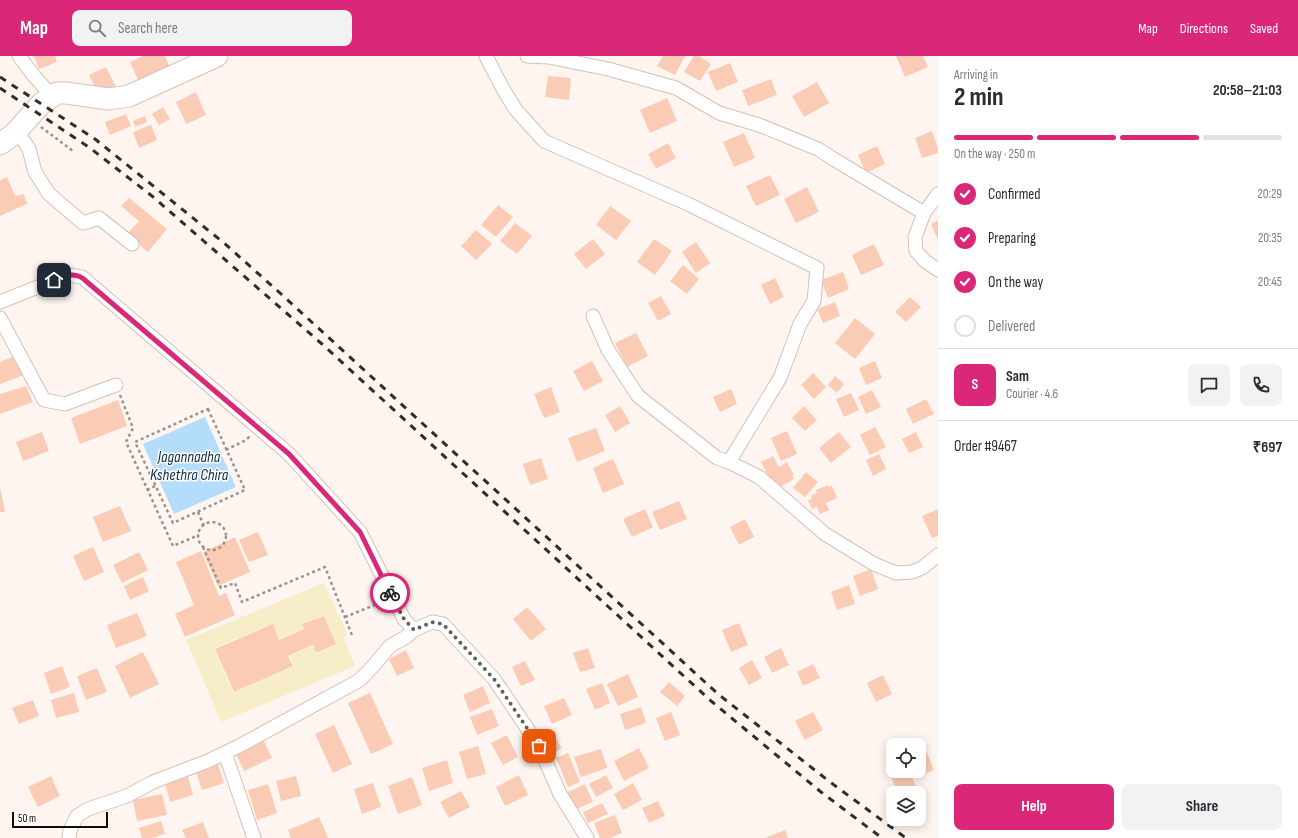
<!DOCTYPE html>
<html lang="en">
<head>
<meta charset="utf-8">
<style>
  :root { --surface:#fff; --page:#f2f2f3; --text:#2b2b33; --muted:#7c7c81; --line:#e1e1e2; --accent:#db2777 }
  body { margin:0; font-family:"Sofia Sans Condensed",sans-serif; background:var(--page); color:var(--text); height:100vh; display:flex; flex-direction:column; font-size:15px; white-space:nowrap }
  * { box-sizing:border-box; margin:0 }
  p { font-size:13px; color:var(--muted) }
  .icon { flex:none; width:22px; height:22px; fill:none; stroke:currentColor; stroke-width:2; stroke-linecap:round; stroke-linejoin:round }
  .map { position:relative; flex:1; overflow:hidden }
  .panel { display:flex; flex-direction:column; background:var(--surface); width:360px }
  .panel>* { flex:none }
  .buttons { position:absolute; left:886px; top:682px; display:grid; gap:8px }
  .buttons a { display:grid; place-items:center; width:40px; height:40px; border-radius:8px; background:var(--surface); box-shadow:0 2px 10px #0003; font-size:20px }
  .scale { position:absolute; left:12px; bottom:10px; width:96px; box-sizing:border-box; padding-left:4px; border:2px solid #130c09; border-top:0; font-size:11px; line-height:14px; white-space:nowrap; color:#130c09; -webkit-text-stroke:3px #fff; paint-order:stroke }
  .pin { position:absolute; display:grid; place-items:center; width:34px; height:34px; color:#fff; margin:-17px; border-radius:8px; box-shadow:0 2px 6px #0006 }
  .courier { position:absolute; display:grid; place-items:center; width:40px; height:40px; margin:-20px; border:3px solid #db2777; border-radius:50%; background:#fff; color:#222; box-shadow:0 1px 5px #0007 }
  .summary em { font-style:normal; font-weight:700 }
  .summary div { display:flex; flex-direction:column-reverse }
  .summary { display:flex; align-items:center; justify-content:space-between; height:68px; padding:0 16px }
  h1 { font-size:26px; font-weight:700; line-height:30px }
  .bar { display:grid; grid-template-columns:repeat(4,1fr); gap:6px 4px; align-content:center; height:48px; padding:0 16px }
  .bar i { height:5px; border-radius:3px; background:var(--line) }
  .bar .on { background:var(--accent) }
  .bar p { grid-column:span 4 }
  .line { display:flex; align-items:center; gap:10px; padding:0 16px; border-top:1px solid var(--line) }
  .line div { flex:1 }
  .round { display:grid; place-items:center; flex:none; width:42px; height:42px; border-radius:8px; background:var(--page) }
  ol { padding:0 16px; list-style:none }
  li { display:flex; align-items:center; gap:12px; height:44px }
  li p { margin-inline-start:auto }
  li .icon { padding:4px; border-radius:50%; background:var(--accent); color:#fff; stroke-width:4 }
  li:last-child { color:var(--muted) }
  li i { width:22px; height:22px; border:2px solid var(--line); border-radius:50% }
  .primary-button { display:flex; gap:8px; margin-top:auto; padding:8px 16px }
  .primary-button a { flex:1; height:46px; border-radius:8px; background:var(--accent); color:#fff; font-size:16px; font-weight:700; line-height:46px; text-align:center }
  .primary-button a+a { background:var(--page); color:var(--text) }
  header { display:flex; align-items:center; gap:24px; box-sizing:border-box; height:56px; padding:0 20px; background:var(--accent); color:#fff }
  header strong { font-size:19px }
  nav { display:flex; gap:22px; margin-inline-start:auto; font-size:14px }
  .search { width:280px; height:36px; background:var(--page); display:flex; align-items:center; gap:10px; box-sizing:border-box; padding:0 14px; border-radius:8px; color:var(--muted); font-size:15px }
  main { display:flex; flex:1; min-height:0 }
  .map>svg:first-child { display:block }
  .sand { fill:#f7edc8; fill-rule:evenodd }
  .water { fill:#b4ddfb }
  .building { fill:#faccb6 }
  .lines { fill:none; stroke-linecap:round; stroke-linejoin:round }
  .minor-casing { stroke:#d6c0b6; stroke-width:15 }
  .primary-casing { stroke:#d6c0b6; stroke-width:23 }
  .path { stroke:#9a928e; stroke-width:2.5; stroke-dasharray:3 3; stroke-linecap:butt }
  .minor { stroke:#fff; stroke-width:13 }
  .primary { stroke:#fff; stroke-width:21 }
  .rail { stroke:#322b28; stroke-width:3; stroke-dasharray:7 7; stroke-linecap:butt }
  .done { stroke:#655e5a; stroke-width:4; stroke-dasharray:0 7.2 }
  .route { stroke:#db2777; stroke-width:5 }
  .labels { text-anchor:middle; stroke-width:3; stroke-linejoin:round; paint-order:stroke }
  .water-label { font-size:16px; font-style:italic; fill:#0b2c41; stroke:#fff }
</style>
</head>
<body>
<header>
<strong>Map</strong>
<div class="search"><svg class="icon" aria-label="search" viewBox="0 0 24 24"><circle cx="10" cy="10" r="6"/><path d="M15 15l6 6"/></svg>Search here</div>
<nav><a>Map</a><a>Directions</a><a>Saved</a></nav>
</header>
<main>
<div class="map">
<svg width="938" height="782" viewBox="0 0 938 782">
  <rect width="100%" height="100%" fill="#fef5f0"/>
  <path class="sand" d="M324,527L347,577L344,582L355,610L221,666L186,584ZM324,559L336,589L316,598L313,590L290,600L294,610L233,637L214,592L273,568L279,583L303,573L302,568Z"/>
  <polygon class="water" points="205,361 236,431 174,458 143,388"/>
  <g class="building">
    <polygon points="34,0 55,0 57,6 39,13"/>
    <polygon points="143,0 165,0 169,10 138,24 130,6"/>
    <polygon points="663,0 685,0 675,19 657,10"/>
    <polygon points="694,0 699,0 711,8 700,25 684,16"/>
    <polygon points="896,0 923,0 928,11 905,21"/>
    <polygon points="730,7 738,26 716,35 708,16"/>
    <polygon points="106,11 117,33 100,41 89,19"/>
    <polygon points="548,20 571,22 569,44 545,41"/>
    <polygon points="771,23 777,39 748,50 742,34"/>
    <polygon points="817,26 829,47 804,61 792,40"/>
    <polygon points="196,36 206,59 186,68 176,46"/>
    <polygon points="667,42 677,65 650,77 640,54"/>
    <polygon points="163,51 170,63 159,69 152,58"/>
    <polygon points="126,58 131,70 110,79 105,66"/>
    <polygon points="145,60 147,66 135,71 133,65"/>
    <polygon points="151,69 157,84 139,92 133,76"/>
    <polygon points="932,75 938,92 938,97 922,102 915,82"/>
    <polygon points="744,77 755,102 734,111 723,86"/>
    <polygon points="668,87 676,102 656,113 648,98"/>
    <polygon points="877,90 885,108 866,117 858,99"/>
    <polygon points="770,119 780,139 756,150 746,130"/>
    <polygon points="7,121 15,140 24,138 27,148 0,160 0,124"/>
    <polygon points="807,131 819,156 796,167 784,143"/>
    <polygon points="129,142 167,173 148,196 127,178 139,165 121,150"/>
    <polygon points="498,149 513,161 496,181 481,169"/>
    <polygon points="610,150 631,165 616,184 596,169"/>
    <polygon points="938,164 938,184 931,168"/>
    <polygon points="515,167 532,180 517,198 500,185"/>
    <polygon points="476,174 492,188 476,204 461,190"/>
    <polygon points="593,183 605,198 586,213 574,198"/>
    <polygon points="654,183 672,195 655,219 637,206"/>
    <polygon points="696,186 710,207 696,217 682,196"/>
    <polygon points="874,188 884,209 861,219 852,199"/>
    <polygon points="683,209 699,223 687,238 670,225"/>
    <polygon points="843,216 849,233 828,242 821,224"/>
    <polygon points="775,222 784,241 770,248 761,229"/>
    <polygon points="661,240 671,258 658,265 648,247"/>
    <polygon points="910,241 921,251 906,266 895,256"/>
    <polygon points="835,246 840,260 823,267 817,253"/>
    <polygon points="855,262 875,278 855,303 835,287"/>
    <polygon points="636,277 648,300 627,311 615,287"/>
    <polygon points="17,299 24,319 0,328 0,306"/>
    <polygon points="592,305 603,325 584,335 573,315"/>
    <polygon points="875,305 882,322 866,329 859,312"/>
    <polygon points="813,317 826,331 814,343 801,329"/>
    <polygon points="835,320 844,328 837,337 828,329"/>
    <polygon points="26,330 33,346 0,358 0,338"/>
    <polygon points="551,331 560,356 544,362 534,338"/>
    <polygon points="731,333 737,348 720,356 713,341"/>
    <polygon points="872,334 881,351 866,358 858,341"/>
    <polygon points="851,337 859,354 844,361 836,343"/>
    <polygon points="926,343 934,358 913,368 906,353"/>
    <polygon points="118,344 127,370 80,388 71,362"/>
    <polygon points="620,350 630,367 615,376 605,359"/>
    <polygon points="804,350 817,364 805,375 792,362"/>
    <polygon points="875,371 886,391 870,399 860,379"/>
    <polygon points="596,372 605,395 577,406 568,382"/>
    <polygon points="787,375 797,398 781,405 771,382"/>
    <polygon points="42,376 49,395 23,405 16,386"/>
    <polygon points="839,376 851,391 831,407 819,392"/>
    <polygon points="916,376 923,391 909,397 902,383"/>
    <polygon points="879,398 886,413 873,420 866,404"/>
    <polygon points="773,400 779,411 787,406 794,419 792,420 794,423 780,431 777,426 773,429 761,406"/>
    <polygon points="541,402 548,423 530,429 523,408"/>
    <polygon points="613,403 624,428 603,437 593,412"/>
    <polygon points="806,416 818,426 805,441 793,432"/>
    <polygon points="828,429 829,431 832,430 837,442 826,447 829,454 820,458 817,451 812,453 808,444 812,443 811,440 817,437 816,434"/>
    <polygon points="0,431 5,456 0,456"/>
    <polygon points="679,445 687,463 660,474 652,456"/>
    <polygon points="120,450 131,475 103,486 93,461"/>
    <polygon points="645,453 653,471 632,481 623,463"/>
    <polygon points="938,453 938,480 932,482 922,460"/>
    <polygon points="745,463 754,481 739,489 730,471"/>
    <polygon points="258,476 268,499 249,506 239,484"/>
    <polygon points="235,481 250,516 218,530 203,496"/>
    <polygon points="93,491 104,516 84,525 73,500"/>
    <polygon points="201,495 219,540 226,537 235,559 185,581 175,558 194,549 176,506"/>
    <polygon points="139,496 148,514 122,527 113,509"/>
    <polygon points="871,513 878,533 860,540 853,520"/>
    <polygon points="143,521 149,535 130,544 124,530"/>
    <polygon points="849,529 855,548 837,554 831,536"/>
    <polygon points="527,551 546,573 531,585 513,563"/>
    <polygon points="137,557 147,580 116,592 107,569"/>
    <polygon points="324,560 336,588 316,597 313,589 288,600 293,610 234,636 215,593 273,568 279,584 304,573 302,568"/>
    <polygon points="739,567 748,589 731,596 722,574"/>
    <polygon points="588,592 595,612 580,616 573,597"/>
    <polygon points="781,592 789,609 772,617 764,601"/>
    <polygon points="406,594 414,612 397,620 389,603"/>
    <polygon points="143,596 159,628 130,642 115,610"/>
    <polygon points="752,604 762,622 749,629 739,612"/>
    <polygon points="525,605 535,624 521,630 512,611"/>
    <polygon points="813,608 820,622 803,630 797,616"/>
    <polygon points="62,610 70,631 51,638 44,617"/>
    <polygon points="97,612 107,636 86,644 77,620"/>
    <polygon points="628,618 638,641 618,650 607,628"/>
    <polygon points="883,619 892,638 876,646 867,627"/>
    <polygon points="669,626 685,640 677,650 660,636"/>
    <polygon points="602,627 610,647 595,654 586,633"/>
    <polygon points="483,630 490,647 470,656 463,639"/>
    <polygon points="74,637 79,656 56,662 51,644"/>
    <polygon points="370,637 393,688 371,698 348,647"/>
    <polygon points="564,642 572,659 552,668 544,650"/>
    <polygon points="33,644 39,660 19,668 12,652"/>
    <polygon points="641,651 646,667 625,674 620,658"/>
    <polygon points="492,653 499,670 477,679 470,661"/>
    <polygon points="671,656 680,679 665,685 656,662"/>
    <polygon points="813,656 823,674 805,684 795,665"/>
    <polygon points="334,669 352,708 333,717 315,678"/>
    <polygon points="549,673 562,692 549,700 537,681"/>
    <polygon points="507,679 518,701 503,709 491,687"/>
    <polygon points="264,685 272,702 244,715 236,698"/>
    <polygon points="478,690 486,718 467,723 459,696"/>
    <polygon points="639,692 649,712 624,725 614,705"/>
    <polygon points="925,692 934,714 919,720 917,715 919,715 919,694"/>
    <polygon points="601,693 607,712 581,721 574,701"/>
    <polygon points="568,697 580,726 568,731 556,702"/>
    <polygon points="447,704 453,727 429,735 422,712"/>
    <polygon points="218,708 224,727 202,734 196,716"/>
    <polygon points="903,715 909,715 917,732 905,737 898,737 891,721"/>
    <polygon points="519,719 528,739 505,750 496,731"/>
    <polygon points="606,719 613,732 596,741 589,728"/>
    <polygon points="51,720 60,740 38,751 28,731"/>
    <polygon points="188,720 193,739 170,746 165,727"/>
    <polygon points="296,720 301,740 281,745 276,725"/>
    <polygon points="412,721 422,749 398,758 388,730"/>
    <polygon points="373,727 381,751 362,758 354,733"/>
    <polygon points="633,727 642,744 623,754 614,738"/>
    <polygon points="268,728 277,757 257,764 248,734"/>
    <polygon points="585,728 593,746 574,754 566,737"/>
    <polygon points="461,735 470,751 449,762 440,746"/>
    <polygon points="162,738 167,759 137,765 133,744"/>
    <polygon points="658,745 665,760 649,767 642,752"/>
    <polygon points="602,747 608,758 588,767 583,756"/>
    <polygon points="615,759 622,777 610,782 600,782 594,767"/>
    <polygon points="319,761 328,782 291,782 288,774"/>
    <polygon points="161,765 165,778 151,782 142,782 139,772"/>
    <polygon points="203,766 209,782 186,782 182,774"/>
    <polygon points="785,774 788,782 765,782"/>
  </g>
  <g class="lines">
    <g class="minor-casing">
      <g id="minor">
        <polyline points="19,0 34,20 52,40"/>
        <polyline points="486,0 503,33 516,54 544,85 688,148 817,212 814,245 800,268 780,322 729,406 759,421 825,478 874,508 896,517 912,516 922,512 938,499"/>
        <polyline points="527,0 548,1 608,13 676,32 719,57 759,69 818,93 835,104 924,157"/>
        <polyline points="17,75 29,93 35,116 49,138 83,167 99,162 132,188"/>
        <polyline points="938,138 924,157 915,181 916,195 925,205 938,214"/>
        <polyline points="0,246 68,219 82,221 289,398 360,476 404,563 414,574 432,566 443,568 494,623 539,690 560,738 587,782"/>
        <polyline points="593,260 608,294 638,340 717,402 729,406"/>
        <polyline points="0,262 44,344 65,348 116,329"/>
        <polyline points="225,697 254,782"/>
        <polyline points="69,782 70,774 77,760 88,753 127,740 153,726 208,705 241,689 360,624 374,609 390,590 406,581 414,574"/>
      </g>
    </g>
    <g class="primary-casing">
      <polyline id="primary" points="0,88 14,78 41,48 57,37 66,37 109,43 129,40 217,0"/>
    </g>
    <g class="path">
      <polyline points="41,71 73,95"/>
      <polyline points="120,339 133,372 126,386 173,490 199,479"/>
      <polygon points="208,353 245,434 173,467 135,386"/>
      <polyline points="226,394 246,384 250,380"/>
      <polyline points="147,434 155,430"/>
      <polyline points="198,456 204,470"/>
      <circle cx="212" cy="480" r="14"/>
      <polyline points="203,491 221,532 235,527 242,546 325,511 352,579"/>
      <polyline points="345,561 382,546"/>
    </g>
    <use href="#minor" class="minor"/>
    <use href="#primary" class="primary"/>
    <g class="rail">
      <polyline points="0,21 95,83 224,187 280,237 718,638 830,726 906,782"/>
      <polyline points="0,32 90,92 152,140 322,288 711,645 821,736 882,782"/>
    </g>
  </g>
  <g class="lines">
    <polyline class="done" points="390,537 404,563 414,574 432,566 443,568 494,623 539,690"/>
    <path class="route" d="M54,224C66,219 77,215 87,226L289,398L360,476L390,537"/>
  </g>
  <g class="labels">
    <g class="water-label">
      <text x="189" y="406">Jagannadha<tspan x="189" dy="18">Kshethra Chira</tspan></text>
    </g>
  </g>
</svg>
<div class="buttons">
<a><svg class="icon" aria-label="locate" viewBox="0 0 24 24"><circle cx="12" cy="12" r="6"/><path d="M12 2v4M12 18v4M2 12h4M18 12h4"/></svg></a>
<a><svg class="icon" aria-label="layers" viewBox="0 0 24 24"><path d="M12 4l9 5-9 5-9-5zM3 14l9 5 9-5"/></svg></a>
</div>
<div class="scale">50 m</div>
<div class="pin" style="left:539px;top:690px;background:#ea580c"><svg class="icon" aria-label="bag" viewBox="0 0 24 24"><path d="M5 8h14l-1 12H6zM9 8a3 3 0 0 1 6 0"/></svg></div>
<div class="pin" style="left:54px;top:224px;background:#1f2937"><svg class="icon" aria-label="home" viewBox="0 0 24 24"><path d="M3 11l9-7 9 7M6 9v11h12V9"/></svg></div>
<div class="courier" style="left:390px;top:537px"><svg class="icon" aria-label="bike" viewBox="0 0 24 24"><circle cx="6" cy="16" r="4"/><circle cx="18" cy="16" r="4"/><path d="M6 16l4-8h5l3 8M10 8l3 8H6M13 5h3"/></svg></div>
</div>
<section class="panel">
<div class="summary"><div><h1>2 min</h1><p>Arriving in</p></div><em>20:58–21:03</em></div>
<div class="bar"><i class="on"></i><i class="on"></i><i class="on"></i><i></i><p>On the way · 250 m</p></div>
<ol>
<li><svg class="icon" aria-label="check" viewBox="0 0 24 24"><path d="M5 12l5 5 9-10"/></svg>Confirmed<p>20:29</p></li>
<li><svg class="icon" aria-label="check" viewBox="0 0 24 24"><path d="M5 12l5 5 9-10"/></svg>Preparing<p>20:35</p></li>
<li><svg class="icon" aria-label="check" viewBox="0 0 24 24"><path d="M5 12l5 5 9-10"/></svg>On the way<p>20:45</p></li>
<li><i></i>Delivered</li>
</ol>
<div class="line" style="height:72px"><b class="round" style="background:var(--accent);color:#fff">S</b><div><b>Sam</b><p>Courier · 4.6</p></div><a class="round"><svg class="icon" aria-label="chat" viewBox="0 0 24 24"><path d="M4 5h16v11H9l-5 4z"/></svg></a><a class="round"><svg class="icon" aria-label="phone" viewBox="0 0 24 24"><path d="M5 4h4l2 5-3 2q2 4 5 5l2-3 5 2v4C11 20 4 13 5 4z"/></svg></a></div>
<div class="line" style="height:52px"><div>Order #9467</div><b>₹697</b></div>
<div class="primary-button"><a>Help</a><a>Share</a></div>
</section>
</main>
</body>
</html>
